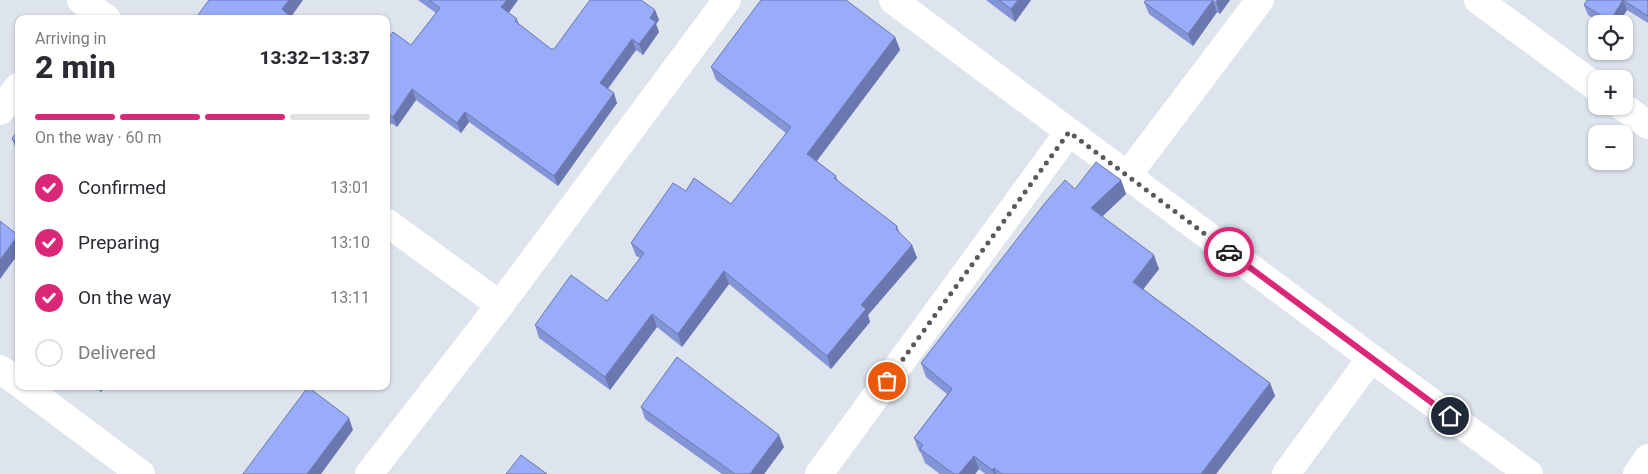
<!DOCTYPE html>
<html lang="en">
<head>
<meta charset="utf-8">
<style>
  :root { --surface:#fff; --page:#f7f7f7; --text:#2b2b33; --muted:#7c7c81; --line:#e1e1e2; --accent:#db2777 }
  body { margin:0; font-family:Roboto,sans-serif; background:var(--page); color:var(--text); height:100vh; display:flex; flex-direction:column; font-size:19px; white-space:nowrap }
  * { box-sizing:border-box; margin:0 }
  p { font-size:16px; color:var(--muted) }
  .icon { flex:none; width:28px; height:28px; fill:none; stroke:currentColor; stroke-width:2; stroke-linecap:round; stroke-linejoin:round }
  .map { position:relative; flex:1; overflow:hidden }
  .drawer { position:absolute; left:15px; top:15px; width:375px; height:375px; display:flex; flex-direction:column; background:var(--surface); border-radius:10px; box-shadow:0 1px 4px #0004 }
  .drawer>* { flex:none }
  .buttons { position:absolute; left:1588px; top:15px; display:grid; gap:10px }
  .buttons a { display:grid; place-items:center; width:45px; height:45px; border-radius:10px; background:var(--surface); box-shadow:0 1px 4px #0004; font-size:25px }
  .pin { position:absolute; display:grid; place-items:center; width:42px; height:42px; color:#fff; margin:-21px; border:2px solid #fff; border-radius:50%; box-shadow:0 1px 5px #0007 }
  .courier { position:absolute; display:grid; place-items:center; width:50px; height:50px; margin:-25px; border:4px solid #db2777; border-radius:50%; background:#fff; color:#222; box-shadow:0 1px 6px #0007 }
  .head em { font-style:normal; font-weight:800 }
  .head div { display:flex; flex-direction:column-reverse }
  .head { display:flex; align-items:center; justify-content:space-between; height:85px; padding:0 20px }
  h1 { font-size:32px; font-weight:800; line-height:38px }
  .bar { display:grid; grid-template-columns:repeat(4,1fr); gap:8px 5px; align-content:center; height:60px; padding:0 20px }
  .bar i { height:6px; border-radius:4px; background:var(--line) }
  .bar .on { background:var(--accent) }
  .bar p { grid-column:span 4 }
  ol { padding:0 20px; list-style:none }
  li { display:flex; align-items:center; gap:15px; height:55px }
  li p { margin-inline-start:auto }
  li .icon { padding:5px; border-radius:50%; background:var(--accent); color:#fff; stroke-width:4 }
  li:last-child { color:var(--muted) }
  li i { width:28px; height:28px; border:2px solid var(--line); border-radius:50% }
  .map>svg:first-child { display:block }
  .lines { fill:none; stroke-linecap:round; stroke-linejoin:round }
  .street { stroke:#fff; stroke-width:28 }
  .wall { fill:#8394d7 }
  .shaded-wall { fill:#6a78af }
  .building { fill:#98acfa; stroke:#6a78af }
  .done { stroke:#575b60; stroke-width:5; stroke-dasharray:0 9 }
  .route { stroke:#db2777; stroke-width:6 }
</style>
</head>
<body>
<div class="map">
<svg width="1648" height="474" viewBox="0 0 1648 474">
  <rect width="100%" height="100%" fill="#dde4ed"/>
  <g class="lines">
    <g class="street">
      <polyline points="81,0 107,19"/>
      <polyline points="893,0 1371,358 1529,474"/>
      <polyline points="1478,0 1596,87"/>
      <polyline points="1622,106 1648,125"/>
      <polyline points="0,111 19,86"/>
      <polyline points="1127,176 1260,0"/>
      <polyline points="386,222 500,305"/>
      <polyline points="0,369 19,383"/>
      <polyline points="23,386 141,474"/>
      <polyline points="369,474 500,305 727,0"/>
      <polyline points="819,474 1069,132"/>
      <polyline points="1286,474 1371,358"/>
      <polyline points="1637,474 1648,458"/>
    </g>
  </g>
  <g class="wall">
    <polygon points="418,0 518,0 509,13 517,19 519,24 551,49 554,49 655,10 659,20 656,24 659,32 643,55 636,50 608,89 617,103 558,186 469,122 461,133 416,100 397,127 391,123 386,130 386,41 411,45 436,13"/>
    <polygon points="986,0 1031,0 1015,22"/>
    <polygon points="1230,0 1220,14 1217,12 1193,46 1149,14 1144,2"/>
    <polygon points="1587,0 1648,0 1648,23 1627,10 1618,24 1601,24 1588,15 1584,5"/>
    <polygon points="895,37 900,50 817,161 836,176 838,181 897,226 900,233 912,245 917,258 868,315 870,322 831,369 729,284 682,347 657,327 610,390 539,338 535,325 607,301 640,258 636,256 631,243 686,191 731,204 786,133 716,80 711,67"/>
    <polygon points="19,128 19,152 16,150 12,139"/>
    <polygon points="1121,180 1126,194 1102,217 1159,269 1143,289 1270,383 1275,396 1216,474 985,474 979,469 975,474 940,474 925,463 921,453 919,451 914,438 947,394 926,377 921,363 1075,189"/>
    <polygon points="93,386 105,386 101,392"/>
    <polygon points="641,407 784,447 764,474 722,474 645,419"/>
  </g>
  <g class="shaded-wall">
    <polygon points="289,0 303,0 291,17 291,19 286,19 282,9"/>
    <polygon points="507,0 518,0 505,17 501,7"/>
    <polygon points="1018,0 1031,0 1015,22 1011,9"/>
    <polygon points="1213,0 1217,12 1193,46 1188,34"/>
    <polygon points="1217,0 1230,0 1220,14 1216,2"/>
    <polygon points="1623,0 1627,10 1618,24 1610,24 1610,21"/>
    <polygon points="655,10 659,20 656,24 659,32 643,55 639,44 650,18"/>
    <polygon points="895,37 900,50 812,167 807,154"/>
    <polygon points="632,39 636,50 604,93 600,83"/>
    <polygon points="412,89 416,100 397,127 393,117"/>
    <polygon points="614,93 617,103 558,186 554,176"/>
    <polygon points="465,112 469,122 461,133 457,123"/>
    <polygon points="387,113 391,123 386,130 386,114"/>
    <polygon points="1121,180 1126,194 1096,222 1091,208"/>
    <polygon points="18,235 19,253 0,279 0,260"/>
    <polygon points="912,245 917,258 868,315 870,322 831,369 827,356 861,305"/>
    <polygon points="1154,255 1159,269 1138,296 1133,282"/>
    <polygon points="724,271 729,284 682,347 678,334"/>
    <polygon points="652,314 657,327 610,390 605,377"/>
    <polygon points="1270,383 1275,396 1216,474 1201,474"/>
    <polygon points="99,386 105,386 101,392"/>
    <polygon points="349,418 353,430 321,474 307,474"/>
    <polygon points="779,435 784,447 764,474 750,474"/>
    <polygon points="974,456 979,469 975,474 959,474"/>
    <polygon points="994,468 996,474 994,474 992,470"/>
  </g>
  <g class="building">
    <polygon points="209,0 289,0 282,9 290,16 288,19 195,19"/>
    <polygon points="429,0 507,0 501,7 517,19 515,21 551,49 554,49 590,0 641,0 655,10 650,18 656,22 639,44 632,39 600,83 614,93 554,176 465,112 457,123 412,89 393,117 387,113 386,114 386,41 393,32 411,45 440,8"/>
    <polygon points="761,0 846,0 895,37 807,154 836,176 834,178 897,226 896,229 912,245 861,305 866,309 827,356 724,271 678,334 652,314 605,377 535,325 571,275 607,301 644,253 631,243 673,183 686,191 694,178 731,204 791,127 711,67"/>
    <polygon points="999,0 1018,0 1011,9"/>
    <polygon points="1146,0 1213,0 1188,34 1144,2"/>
    <polygon points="1587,0 1648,0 1648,16 1623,0 1610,21 1584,5"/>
    <polygon points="19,128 19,144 12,139"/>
    <polygon points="1096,162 1121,180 1091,208 1154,255 1133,282 1270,383 1201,474 1002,474 994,468 992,470 974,456 959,474 954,474 920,449 923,445 914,438 952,389 921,363 1045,203 1065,180 1075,189"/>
    <polygon points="0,221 18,235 0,260"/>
    <polygon points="677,357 779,435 750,474 735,474 641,407"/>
    <polygon points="308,387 349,418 307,474 243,474"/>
    <polygon points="521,455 547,474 506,474"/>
  </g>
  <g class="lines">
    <polyline class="done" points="887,381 1069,132 1229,252"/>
    <polyline class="route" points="1229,252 1450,416"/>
  </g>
</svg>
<div class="buttons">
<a><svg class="icon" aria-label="locate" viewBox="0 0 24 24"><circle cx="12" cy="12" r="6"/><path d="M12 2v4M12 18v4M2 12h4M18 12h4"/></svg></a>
<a>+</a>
<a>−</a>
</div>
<div class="pin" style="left:887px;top:381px;background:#ea580c"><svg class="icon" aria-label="bag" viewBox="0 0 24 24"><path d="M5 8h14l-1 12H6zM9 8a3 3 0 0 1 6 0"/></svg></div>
<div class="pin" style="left:1450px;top:416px;background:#1f2937"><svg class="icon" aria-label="home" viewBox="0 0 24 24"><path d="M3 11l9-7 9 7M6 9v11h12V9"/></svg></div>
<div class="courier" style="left:1229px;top:252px"><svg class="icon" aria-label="car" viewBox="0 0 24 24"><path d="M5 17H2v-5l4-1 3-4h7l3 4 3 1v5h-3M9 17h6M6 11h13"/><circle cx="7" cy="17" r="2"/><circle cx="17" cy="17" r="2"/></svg></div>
<section class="drawer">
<div class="head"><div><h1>2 min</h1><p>Arriving in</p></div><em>13:32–13:37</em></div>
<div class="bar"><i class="on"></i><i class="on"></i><i class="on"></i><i></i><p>On the way · 60 m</p></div>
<ol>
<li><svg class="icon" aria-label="check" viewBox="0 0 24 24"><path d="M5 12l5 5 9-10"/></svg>Confirmed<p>13:01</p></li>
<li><svg class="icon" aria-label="check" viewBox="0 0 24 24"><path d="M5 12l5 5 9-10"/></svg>Preparing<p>13:10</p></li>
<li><svg class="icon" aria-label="check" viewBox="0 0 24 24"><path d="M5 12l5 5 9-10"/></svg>On the way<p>13:11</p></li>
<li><i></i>Delivered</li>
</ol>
</section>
</div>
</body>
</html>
